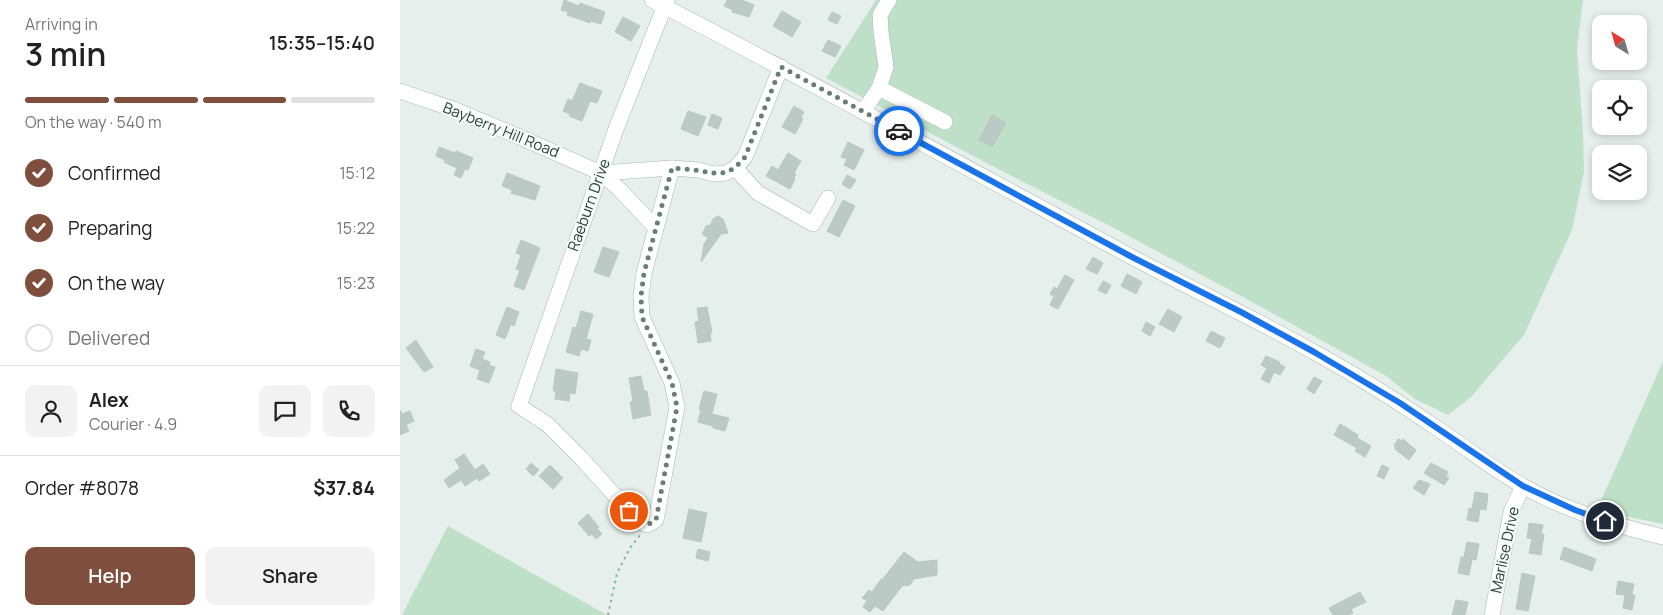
<!DOCTYPE html>
<html lang="en">
<head>
<meta charset="utf-8">
<style>
  :root { --surface:#fff; --page:#f2f2f2; --text:#222; --muted:#767676; --line:#e0e0e0; --accent:#804e3d }
  body { margin:0; font-family:Manrope,sans-serif; background:var(--page); color:var(--text); height:100vh; display:flex; flex-direction:column; font-size:19px; white-space:nowrap }
  * { box-sizing:border-box; margin:0 }
  p { font-size:16px; color:var(--muted) }
  .icon { flex:none; width:28px; height:28px; fill:none; stroke:currentColor; stroke-width:2; stroke-linecap:round; stroke-linejoin:round }
  .map { position:relative; flex:1; overflow:hidden }
  .panel { display:flex; flex-direction:column; background:var(--surface); width:400px }
  .panel>* { flex:none }
  .needle { width:32px; rotate:323deg }
  .tools { position:absolute; left:1192px; top:15px; display:grid; gap:10px }
  .tools a { display:grid; place-items:center; width:55px; height:55px; border-radius:10px; background:var(--surface); box-shadow:0 2px 8px #0003; font-size:25px }
  .pin { position:absolute; display:grid; place-items:center; width:42px; height:42px; color:#fff; margin:-21px; border:2px solid #fff; border-radius:50%; box-shadow:0 1px 5px #0007 }
  .courier { position:absolute; display:grid; place-items:center; width:50px; height:50px; margin:-25px; border:4px solid #1a73e8; border-radius:50%; background:#fff; color:#222; box-shadow:0 1px 6px #0007 }
  .overview em { font-style:normal; font-weight:600 }
  .overview div { display:flex; flex-direction:column-reverse }
  .overview { display:flex; align-items:center; justify-content:space-between; height:85px; padding:0 25px }
  h1 { font-size:32px; font-weight:600; line-height:38px }
  .bar { display:grid; grid-template-columns:repeat(4,1fr); gap:8px 5px; align-content:center; height:60px; padding:0 25px }
  .bar i { height:6px; border-radius:4px; background:var(--line) }
  .bar .current { background:var(--accent) }
  .bar p { grid-column:span 4 }
  .line { display:flex; align-items:center; gap:12px; padding:0 25px; border-top:1px solid var(--line) }
  .line div { flex:1 }
  .round { display:grid; place-items:center; flex:none; width:52px; height:52px; border-radius:10px; background:var(--page) }
  ol { padding:0 25px; list-style:none }
  li { display:flex; align-items:center; gap:15px; height:55px }
  li p { margin-inline-start:auto }
  li .icon { padding:5px; border-radius:50%; background:var(--accent); color:#fff; stroke-width:4 }
  li:last-child { color:var(--muted) }
  li i { width:28px; height:28px; border:2px solid var(--line); border-radius:50% }
  .button { display:flex; gap:10px; margin-top:auto; padding:10px 25px }
  .button a { flex:1; height:58px; border-radius:10px; background:var(--accent); color:#fff; font-size:20px; font-weight:600; line-height:58px; text-align:center }
  .button a+a { background:var(--page); color:var(--text) }
  main { display:flex; flex:1; min-height:0 }
  .map>svg:first-child { display:block }
  .green { fill:#bfe0c8 }
  .building { fill:#bbcac4; stroke:#b8c9c2 }
  .lines { fill:none; stroke-linecap:round; stroke-linejoin:round }
  .minor-casing { stroke:#a8b8b2; stroke-width:16 }
  .path { stroke:#86b3a5; stroke-width:2; stroke-dasharray:2.5 4; stroke-linecap:butt }
  .minor { stroke:#fff; stroke-width:15 }
  .done { stroke:#687f78; stroke-width:5; stroke-dasharray:0 9 }
  .route { stroke:#1a73e8; stroke-width:6 }
  .labels { text-anchor:middle; stroke-width:4; stroke-linejoin:round; paint-order:stroke }
  .street-label { font-size:15px; fill:#24423a; stroke:#f7fbf9 }
</style>
</head>
<body>
<main>
<section class="panel">
<div class="overview"><div><h1>3 min</h1><p>Arriving in</p></div><em>15:35–15:40</em></div>
<div class="bar"><i class="current"></i><i class="current"></i><i class="current"></i><i></i><p>On the way · 540 m</p></div>
<ol>
<li><svg class="icon" aria-label="check" viewBox="0 0 24 24"><path d="M5 12l5 5 9-10"/></svg>Confirmed<p>15:12</p></li>
<li><svg class="icon" aria-label="check" viewBox="0 0 24 24"><path d="M5 12l5 5 9-10"/></svg>Preparing<p>15:22</p></li>
<li><svg class="icon" aria-label="check" viewBox="0 0 24 24"><path d="M5 12l5 5 9-10"/></svg>On the way<p>15:23</p></li>
<li><i></i>Delivered</li>
</ol>
<div class="line" style="height:90px"><a class="round"><svg class="icon" aria-label="person" viewBox="0 0 24 24"><circle cx="12" cy="8" r="4"/><path d="M4 21q1-7 8-7t8 7"/></svg></a><div><b>Alex</b><p>Courier · 4.9</p></div><a class="round"><svg class="icon" aria-label="chat" viewBox="0 0 24 24"><path d="M4 5h16v11H9l-5 4z"/></svg></a><a class="round"><svg class="icon" aria-label="phone" viewBox="0 0 24 24"><path d="M5 4h4l2 5-3 2q2 4 5 5l2-3 5 2v4C11 20 4 13 5 4z"/></svg></a></div>
<div class="line" style="height:65px"><div>Order #8078</div><b>$37.84</b></div>
<div class="button"><a>Help</a><a>Share</a></div>
</section>
<div class="map">
<svg width="1263" height="615" viewBox="0 0 1263 615">
  <rect width="100%" height="100%" fill="#e6efeb"/>
  <g class="green">
    <polygon points="476,0 1183,0 1177,48 1183,133 1184,172 1172,230 1124,335 1071,397 1048,415 1015,399 986,376 841,296 710,226 600,170 426,78"/>
    <polygon points="1263,361 1263,524 1197,510"/>
    <polygon points="48,526 207,615 2,615"/>
  </g>
  <g class="building">
    <polygon points="164,0 179,6 180,3 205,12 201,24 191,21 190,23 167,15 168,12 161,10"/>
    <polygon points="327,0 342,0 354,5 349,17 332,12 333,10 324,6"/>
    <polygon points="382,11 401,22 392,37 373,26"/>
    <polygon points="432,12 441,16 437,24 428,20"/>
    <polygon points="223,17 240,26 231,41 215,32"/>
    <polygon points="428,40 441,46 435,57 422,51"/>
    <polygon points="180,83 202,91 197,103 190,101 182,121 169,116 170,114 163,111 168,99 172,101"/>
    <polygon points="394,106 404,112 401,118 403,119 395,134 382,127"/>
    <polygon points="288,111 306,117 298,136 281,129"/>
    <polygon points="312,114 322,118 318,129 308,125"/>
    <polygon points="592,115 606,123 592,147 579,140"/>
    <polygon points="448,142 464,150 454,170 444,165 447,159 441,157"/>
    <polygon points="39,147 55,153 56,151 73,158 68,170 65,169 61,178 54,175 57,168 44,162 45,160 36,156"/>
    <polygon points="388,153 401,161 394,173 396,174 394,178 395,179 390,189 366,176 372,166 378,170"/>
    <polygon points="107,173 140,186 135,200 111,193 112,190 102,186"/>
    <polygon points="447,175 456,180 450,189 442,184"/>
    <polygon points="443,200 455,206 439,237 427,231"/>
    <polygon points="318,216 323,219 328,233 321,234 301,262 304,244 308,238 302,234 307,225 310,226 313,219"/>
    <polygon points="121,240 140,248 124,290 114,286 120,270 116,269 121,255 116,253"/>
    <polygon points="203,247 219,252 209,277 194,272"/>
    <polygon points="693,257 703,263 697,274 686,269"/>
    <polygon points="727,274 742,282 736,294 721,286"/>
    <polygon points="665,275 674,280 658,309 650,305 654,296 650,294 654,287 657,289"/>
    <polygon points="703,281 711,285 706,294 698,290"/>
    <polygon points="107,307 119,312 114,326 111,324 105,339 96,335"/>
    <polygon points="307,307 312,332 310,332 311,341 298,343 295,322 299,321 297,308"/>
    <polygon points="768,309 782,317 774,332 759,324"/>
    <polygon points="181,311 193,314 186,339 191,340 188,351 181,349 179,356 166,352 173,327 176,328"/>
    <polygon points="746,322 755,327 750,336 742,331"/>
    <polygon points="811,331 825,338 820,348 806,341"/>
    <polygon points="16,340 33,367 24,372 6,348"/>
    <polygon points="76,349 85,352 82,359 90,362 89,365 95,367 89,383 77,379 80,370 70,366"/>
    <polygon points="866,356 880,362 879,364 885,367 880,375 874,372 869,383 861,379 867,368 861,365"/>
    <polygon points="156,369 178,373 175,394 170,393 169,401 155,399 156,391 153,391"/>
    <polygon points="241,376 244,391 247,391 251,415 233,419 230,402 233,401 229,378"/>
    <polygon points="914,377 922,381 914,394 907,389"/>
    <polygon points="304,391 317,394 312,414 329,418 325,431 313,428 313,426 298,422 301,410 299,409"/>
    <polygon points="0,410 2,414 10,411 14,421 6,425 9,431 0,435"/>
    <polygon points="940,424 958,435 957,438 971,446 965,457 955,451 957,448 934,435"/>
    <polygon points="998,439 1002,441 1003,439 1016,450 1009,460 995,449 996,448 994,446"/>
    <polygon points="64,454 75,470 83,464 90,474 79,481 77,478 65,486 61,480 49,488 44,480 60,468 55,460"/>
    <polygon points="131,463 139,470 133,476 126,469"/>
    <polygon points="1031,463 1048,472 1046,476 1049,478 1044,485 1024,473"/>
    <polygon points="150,465 163,478 153,489 139,476"/>
    <polygon points="982,465 989,468 984,479 977,476"/>
    <polygon points="1019,480 1030,484 1024,495 1013,488"/>
    <polygon points="1075,492 1088,494 1086,510 1080,509 1078,522 1067,520 1069,508 1072,509"/>
    <polygon points="289,509 307,513 301,542 283,538"/>
    <polygon points="188,514 199,527 197,528 202,534 196,539 192,534 189,536 178,523"/>
    <polygon points="1129,523 1143,525 1141,534 1144,534 1141,555 1129,553 1132,539 1127,538"/>
    <polygon points="1067,542 1079,544 1076,560 1072,559 1069,575 1058,573 1061,557 1064,557"/>
    <polygon points="1164,547 1196,559 1192,571 1160,559"/>
    <polygon points="298,549 310,552 308,561 296,558"/>
    <polygon points="504,552 518,562 537,560 537,575 514,579 510,585 502,586 483,611 475,606 470,612 463,607 467,601 462,598 469,590 472,592 481,579 482,580"/>
    <polygon points="1122,573 1135,576 1128,611 1116,609"/>
    <polygon points="1218,581 1234,584 1232,595 1235,595 1232,610 1223,608 1225,595 1216,594"/>
    <polygon points="960,592 966,602 951,609 953,613 948,615 933,615 929,608"/>
    <polygon points="1056,600 1068,602 1065,615 1052,615"/>
  </g>
  <g class="lines">
    <g class="minor-casing">
      <g id="minor">
        <path d="M252,0C413,83 571,170 730,256C791,289 854,318 914,352C958,376 1000,403 1041,431C1068,449 1094,470 1123,486C1166,511 1215,525 1263,537"/>
        <polyline points="267,0 216,129 119,406 147,424 181,458 238,521 247,525 256,520 277,407 272,383 242,317 241,296 244,273 272,168"/>
        <polyline points="479,88 545,122"/>
        <polyline points="0,91 53,109 115,135 201,173 272,168 298,170 314,174 326,173 335,168 345,157 381,67"/>
        <polyline points="463,112 479,88 486,67 481,32 480,15 489,0"/>
        <polyline points="335,168 358,193 413,224 428,198"/>
        <polyline points="201,173 219,189 256,228"/>
        <polyline points="1092,615 1111,512 1123,486"/>
      </g>
    </g>
    <polyline class="path" points="208,615 217,573 230,548 240,535"/>
    <use href="#minor" class="minor"/>
  </g>
  <g class="lines">
    <path class="done" d="M229,511L238,522L247,525L256,520L277,407L272,383L242,317L241,296L244,273L272,168C281,169 291,169 300,171C323,175 330,175 345,157L381,67L499,131"/>
    <polyline class="route" points="499,131 730,256 841,312 914,352 1000,403 1123,486 1175,510 1205,521"/>
  </g>
  <g class="labels">
    <g class="street-label">
      <text transform="translate(101 130) rotate(22)" y="5">Bayberry Hill Road</text>
      <text transform="translate(189 205) rotate(-70)" y="5">Raeburn Drive</text>
      <text transform="translate(1105 550) rotate(-78)" y="5">Marlise Drive</text>
    </g>
  </g>
</svg>
<div class="tools">
<a><svg class="needle" viewBox="-14 -14 28 28"><path d="M0-13l5 13h-10z" fill="#e53935"/><path d="M0 13l5-13h-10z" fill="#767676"/></svg></a>
<a><svg class="icon" aria-label="locate" viewBox="0 0 24 24"><circle cx="12" cy="12" r="6"/><path d="M12 2v4M12 18v4M2 12h4M18 12h4"/></svg></a>
<a><svg class="icon" aria-label="layers" viewBox="0 0 24 24"><path d="M12 4l9 5-9 5-9-5zM3 14l9 5 9-5"/></svg></a>
</div>
<div class="pin" style="left:229px;top:511px;background:#ea580c"><svg class="icon" aria-label="bag" viewBox="0 0 24 24"><path d="M5 8h14l-1 12H6zM9 8a3 3 0 0 1 6 0"/></svg></div>
<div class="pin" style="left:1205px;top:521px;background:#1f2937"><svg class="icon" aria-label="home" viewBox="0 0 24 24"><path d="M3 11l9-7 9 7M6 9v11h12V9"/></svg></div>
<div class="courier" style="left:499px;top:131px"><svg class="icon" aria-label="car" viewBox="0 0 24 24"><path d="M5 17H2v-5l4-1 3-4h7l3 4 3 1v5h-3M9 17h6M6 11h13"/><circle cx="7" cy="17" r="2"/><circle cx="17" cy="17" r="2"/></svg></div>
</div>
</main>
</body>
</html>
